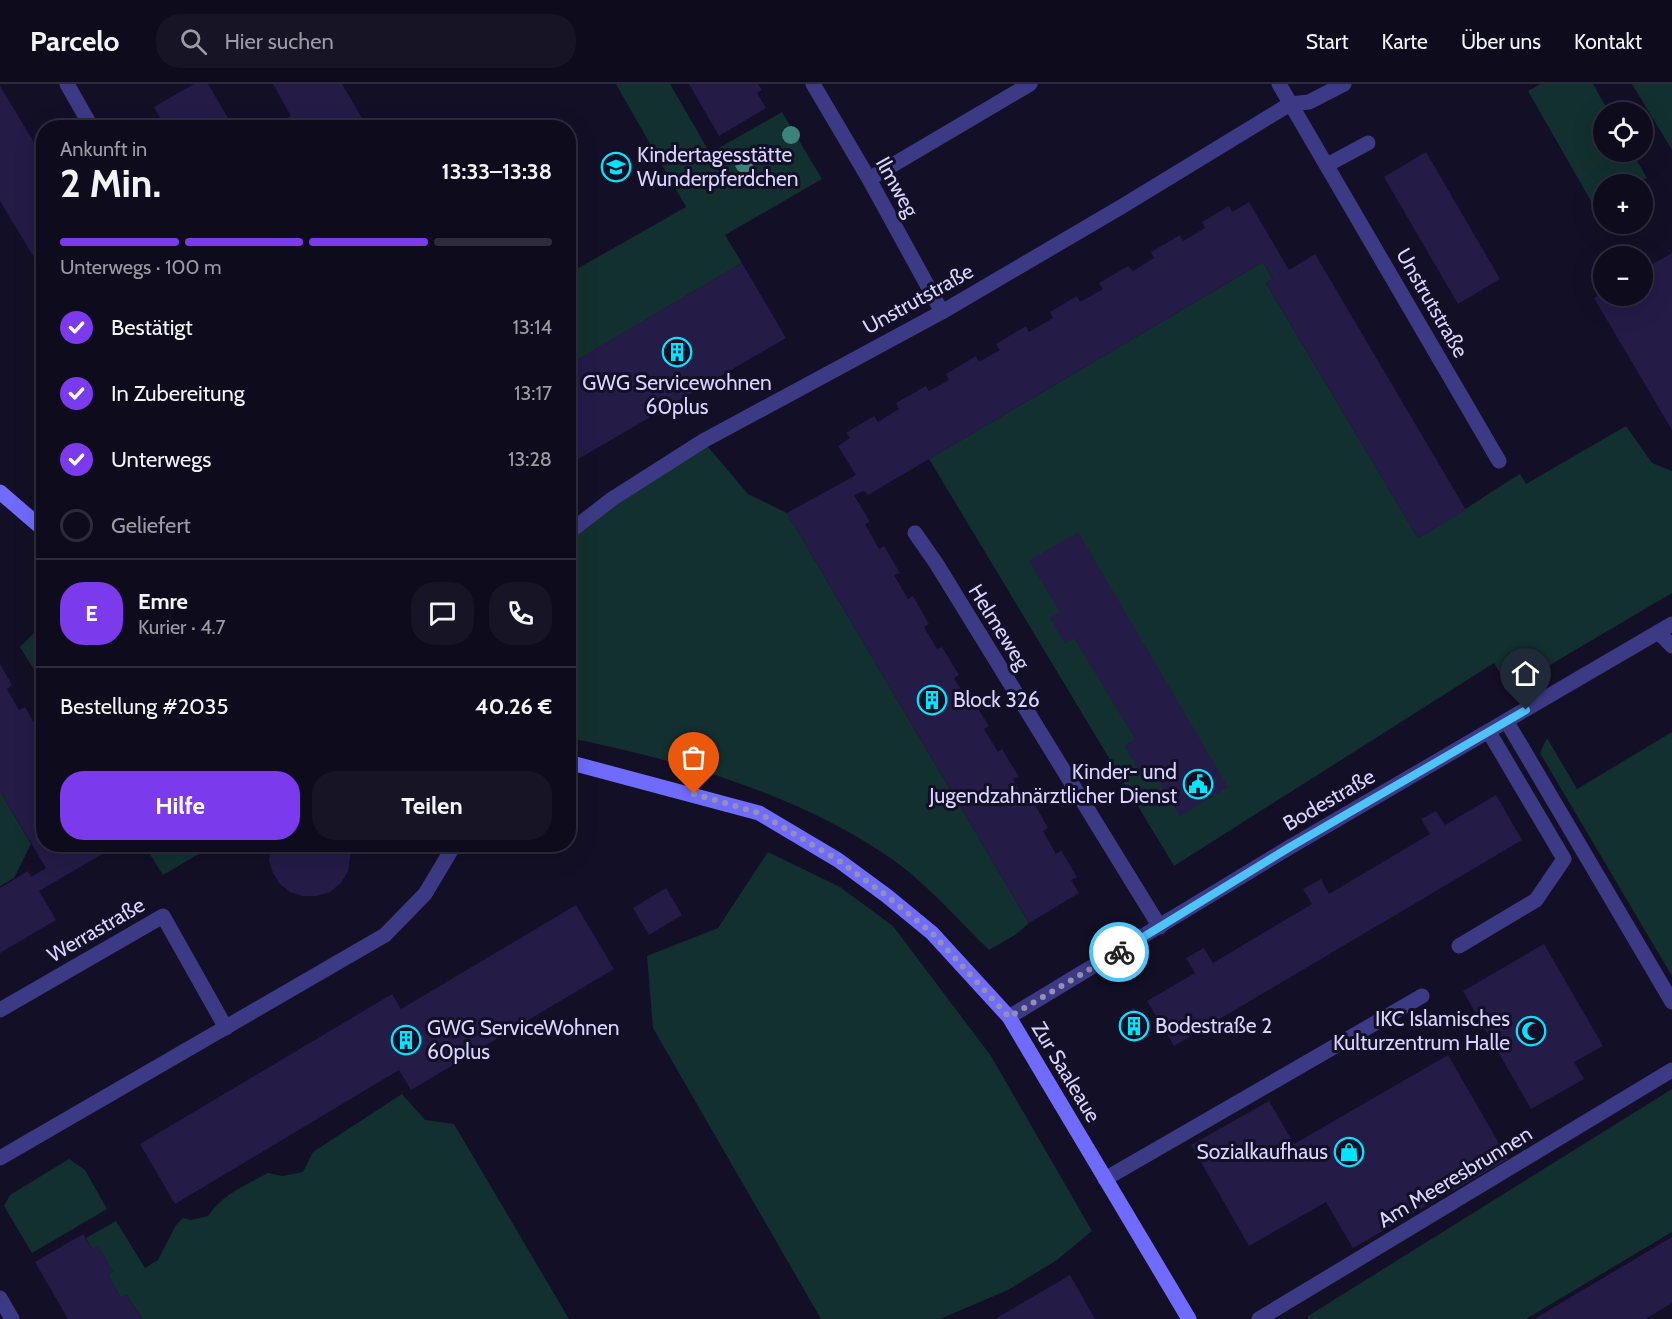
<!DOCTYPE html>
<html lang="de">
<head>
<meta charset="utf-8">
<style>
  :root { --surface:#0e0b1c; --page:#171425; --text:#f1f3f6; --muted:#9b9ba3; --line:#2e2b3b; --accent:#7c3aed }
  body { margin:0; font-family:Cabin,sans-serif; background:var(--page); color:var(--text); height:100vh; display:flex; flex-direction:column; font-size:22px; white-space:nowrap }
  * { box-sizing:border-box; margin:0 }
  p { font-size:20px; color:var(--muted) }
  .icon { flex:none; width:33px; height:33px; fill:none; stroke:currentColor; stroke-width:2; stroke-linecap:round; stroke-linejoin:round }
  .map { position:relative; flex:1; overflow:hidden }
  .side { position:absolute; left:36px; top:36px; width:540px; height:732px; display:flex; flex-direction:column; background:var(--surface); border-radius:24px; box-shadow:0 6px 24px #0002,0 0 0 2px var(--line) }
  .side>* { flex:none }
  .tools { position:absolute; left:1593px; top:18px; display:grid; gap:12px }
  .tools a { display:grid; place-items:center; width:60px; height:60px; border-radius:50%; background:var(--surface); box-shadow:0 6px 24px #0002,0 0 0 2px var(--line); font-size:30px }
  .pin { position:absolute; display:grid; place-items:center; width:51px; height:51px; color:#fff; margin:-62px -26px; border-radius:50% 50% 50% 0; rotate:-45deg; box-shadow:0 0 6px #0007 }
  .pin .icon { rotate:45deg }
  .courier { position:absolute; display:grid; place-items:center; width:60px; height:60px; margin:-30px; border:4px solid #4fc3f7; border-radius:50%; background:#fff; color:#222; box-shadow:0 2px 8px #0007 }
  .head em { font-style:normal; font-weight:700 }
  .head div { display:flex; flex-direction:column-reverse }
  .head { display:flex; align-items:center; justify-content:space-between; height:102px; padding:0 24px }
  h1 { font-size:39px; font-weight:700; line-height:45px }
  .bar { display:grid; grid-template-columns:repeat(4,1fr); gap:9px 6px; align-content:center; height:72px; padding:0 24px }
  .bar i { height:8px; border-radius:4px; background:var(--line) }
  .bar .on { background:var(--accent) }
  .bar p { grid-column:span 4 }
  .line { display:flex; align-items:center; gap:15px; padding:0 24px; border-top:2px solid var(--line) }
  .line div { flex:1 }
  .round { display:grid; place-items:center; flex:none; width:63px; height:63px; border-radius:24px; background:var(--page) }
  ol { padding:0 24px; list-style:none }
  li { display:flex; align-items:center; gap:18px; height:66px }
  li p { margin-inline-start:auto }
  li .icon { padding:6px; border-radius:50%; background:var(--accent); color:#fff; stroke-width:4 }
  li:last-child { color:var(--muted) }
  li i { width:33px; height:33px; border:3px solid var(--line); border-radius:50% }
  .action { display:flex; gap:12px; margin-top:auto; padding:12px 24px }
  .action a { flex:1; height:69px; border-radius:24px; background:var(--accent); color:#fff; font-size:24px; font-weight:700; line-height:69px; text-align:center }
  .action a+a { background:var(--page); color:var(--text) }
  header { display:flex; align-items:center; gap:36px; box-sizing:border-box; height:84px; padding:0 30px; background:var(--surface); border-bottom:2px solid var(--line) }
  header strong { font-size:28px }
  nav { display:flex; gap:33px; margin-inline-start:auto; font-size:21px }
  .search { width:420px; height:54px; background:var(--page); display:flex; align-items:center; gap:15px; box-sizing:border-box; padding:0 21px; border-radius:24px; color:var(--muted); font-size:22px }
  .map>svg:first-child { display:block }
  .green { fill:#12302f }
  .building { fill:#241b47 }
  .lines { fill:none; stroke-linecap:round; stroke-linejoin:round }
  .lane { stroke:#3d3a85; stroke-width:15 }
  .street { stroke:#3d3a85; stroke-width:15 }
  .secondary { stroke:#6f6bff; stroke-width:15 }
  .tree { fill:#3d827b }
  .done { stroke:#948fb3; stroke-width:6; stroke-dasharray:0 10.8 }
  .route { stroke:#4fc3f7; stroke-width:8 }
  .labels { text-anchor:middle; stroke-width:6; stroke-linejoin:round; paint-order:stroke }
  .poi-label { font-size:21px; fill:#d9d4ff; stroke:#130f26; text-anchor:start }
  .street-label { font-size:21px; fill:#d9d4ff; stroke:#130f26 }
</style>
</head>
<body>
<header>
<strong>Parcelo</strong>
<div class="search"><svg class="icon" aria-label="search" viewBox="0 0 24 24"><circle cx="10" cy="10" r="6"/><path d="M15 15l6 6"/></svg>Hier suchen</div>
<nav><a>Start</a><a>Karte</a><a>Über uns</a><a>Kontakt</a></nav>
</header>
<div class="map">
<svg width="1672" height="1235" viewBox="0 0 1672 1235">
  <rect width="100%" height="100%" fill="#130f26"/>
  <g class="green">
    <polygon points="616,0 670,0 710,69 782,28 822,95 725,151 742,179 569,281 568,190 686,123"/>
    <polygon points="1541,0 1593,0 1609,28 1604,28 1604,68 1632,68 1647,94 1635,100 1604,100 1603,119 1595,124 1528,7"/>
    <polygon points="1632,0 1672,0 1672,66"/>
    <path d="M1263,178L1273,195L1266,199L1418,454C1453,434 1486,411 1520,390L1526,400L1626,342L1652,379L1672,387V509L1509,605L1494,579L1174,782L929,375Z"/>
    <path d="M703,357L748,410L787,429L1029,839L1015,851L989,866C959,837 930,803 896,778C803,711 679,676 569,654V449Z"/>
    <polygon points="43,540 43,600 20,563"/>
    <polygon points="1672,648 1672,892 1540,669 1547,654 1577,705"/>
    <polygon points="0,707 31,760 14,794 0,802"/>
    <polygon points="144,761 214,761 163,791"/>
    <polygon points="768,768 840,803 893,842 991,972 1092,1147 1057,1176 1008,1206 940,1235 821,1235 653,944 647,872 718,844"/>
    <polygon points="1672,1005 1672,1148 1526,1235 1308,1235 1308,1232"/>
    <path d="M402,1010L425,1036L454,1040L569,1235H142L127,1211L121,1214L108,1191L113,1188L98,1162L92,1165L86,1154L116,1137L145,1184L158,1176L176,1141L183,1134L191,1136L208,1132C223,1110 246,1101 268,1089L282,1092L303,1088L313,1068Z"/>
    <polygon points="69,1075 85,1086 107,1125 32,1169 4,1122 10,1111"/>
  </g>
  <g class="building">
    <polygon points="194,0 208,0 234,44 166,44 154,23"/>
    <polygon points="273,0 342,0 368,44 270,44 291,32"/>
    <polygon points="689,0 758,0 762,6 757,9 766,24 719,52"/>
    <polygon points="0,2 44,75 44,190 0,117"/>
    <polygon points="1426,68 1500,195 1458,220 1384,93"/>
    <polygon points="1249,118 1289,186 1315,170 1466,426 1418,454 1266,199 1273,195 1263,178 868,411 864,407 854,411 870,438 865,440 879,465 884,462 900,489 894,491 908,515 913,512 929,540 924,543 937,565 942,563 959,591 954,594 968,617 972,615 989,642 984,645 998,668 1002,665 1019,693 1013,695 1027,720 1033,717 1048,744 1043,747 1056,770 1061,766 1077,793 1071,796 1079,809 1029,839 787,429 856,391 838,362 850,354 846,349 874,332 878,338 899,325 896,319 926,302 929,307 949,296 946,290 976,272 979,278 1000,266 996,260 1026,242 1029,248 1053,234 1050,228 1077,212 1080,218 1103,205 1099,199 1128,182 1133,187 1154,174 1151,168 1180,151 1183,157 1205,144 1202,138 1229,122 1232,128"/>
    <polygon points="1672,169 1672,346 1594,214 1604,209 1604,212 1642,212 1642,186"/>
    <polygon points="742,179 786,254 568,381 568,281"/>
    <polygon points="1078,448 1228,703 1180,732 1149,681 1140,687 1124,662 1135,655 1074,554 1065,560 1050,534 1060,528 1029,477"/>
    <polygon points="0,580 12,601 7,605 19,626 25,623 41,651 35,654 44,667 44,760 98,760 104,769 39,807 56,836 0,869 0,804 28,787 31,793 46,784 0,707"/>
    <polygon points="1496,711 1522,756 1174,962 1147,917 1195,889 1186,874 1204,864 1213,879 1312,820 1303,805 1321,795 1329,810 1430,750 1421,735 1436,727 1445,741"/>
    <polygon points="271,760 349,760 350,773 348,787 341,799 330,808 317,812 303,812 290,808 280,800 273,789 269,777"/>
    <polygon points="666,804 682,831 649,851 633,824"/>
    <polygon points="576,821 614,885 411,1006 399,986 175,1120 140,1060 392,910 401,925"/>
    <polygon points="1544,860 1603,962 1574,978 1584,995 1531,1025 1463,907"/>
    <polygon points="1134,924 1149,950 1134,959 1119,933"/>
    <polygon points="1448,971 1508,1075 1353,1164 1326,1118 1249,1162 1191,1061 1269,1017 1294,1060"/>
    <polygon points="83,1150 92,1165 98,1161 113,1188 108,1191 121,1214 127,1211 142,1235 68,1235 35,1178"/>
    <polygon points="1672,1153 1672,1219 1645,1235 1534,1235"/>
    <polygon points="1070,1191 1095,1235 995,1235"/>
  </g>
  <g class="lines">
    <g class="lane">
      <polyline points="1327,81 1368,59"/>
      <polyline points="1658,548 1672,562"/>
      <polyline points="1459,862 1536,816 1564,775 1489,648"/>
      <polyline points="1105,1095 1422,912"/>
    </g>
    <g class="street">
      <polyline points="67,0 92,44"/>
      <polyline points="813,0 869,95 942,228"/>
      <polyline points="1279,0 1499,377"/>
      <polyline points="869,95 1030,0"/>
      <polyline points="568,449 612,415 703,357 942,228 1121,123 1290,20 1309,18 1344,0"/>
      <polyline points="915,449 936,479 1160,843"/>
      <polyline points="1507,638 1672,918"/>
      <polyline points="0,926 163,832 226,944"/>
      <polyline points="1009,933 1290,763 1672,540"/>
      <polyline points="0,1074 385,851 425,810 455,760"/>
      <polyline points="0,1214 12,1235"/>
      <polyline points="1259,1235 1672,986"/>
    </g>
    <g class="secondary">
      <polyline points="0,408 44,446"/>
      <polyline points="568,678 759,729 838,776 887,812 932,849 1009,933 1189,1235"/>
    </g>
  </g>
  <g class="tree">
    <circle cx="791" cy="51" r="9"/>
    <circle cx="744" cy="80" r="9"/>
  </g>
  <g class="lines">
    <polyline class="done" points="694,710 759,729 838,776 887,812 932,849 1009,933 1119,868"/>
    <polyline class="route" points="1119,868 1290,763 1526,626"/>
  </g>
  <defs>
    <g id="school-ring" transform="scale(1.5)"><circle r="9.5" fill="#130f26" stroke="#00e5ff" stroke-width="1.5"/><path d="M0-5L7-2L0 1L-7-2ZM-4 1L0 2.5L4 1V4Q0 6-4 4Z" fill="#00e5ff"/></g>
    <g id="building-ring" transform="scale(1.5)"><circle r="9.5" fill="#130f26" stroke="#00e5ff" stroke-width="1.5"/><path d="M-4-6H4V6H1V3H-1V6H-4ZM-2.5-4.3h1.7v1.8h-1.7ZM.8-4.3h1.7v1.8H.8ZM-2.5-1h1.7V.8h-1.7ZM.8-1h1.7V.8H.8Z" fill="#00e5ff"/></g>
    <g id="civic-ring" transform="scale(1.5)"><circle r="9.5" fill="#130f26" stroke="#00e5ff" stroke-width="1.5"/><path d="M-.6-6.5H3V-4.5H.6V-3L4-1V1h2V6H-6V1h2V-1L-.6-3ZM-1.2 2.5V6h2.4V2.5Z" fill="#00e5ff"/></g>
    <g id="mosque-ring" transform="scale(1.5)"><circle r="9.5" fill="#130f26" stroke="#00e5ff" stroke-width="1.5"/><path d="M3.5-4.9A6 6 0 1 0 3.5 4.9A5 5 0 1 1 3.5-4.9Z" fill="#00e5ff"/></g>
    <g id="shop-ring" transform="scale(1.5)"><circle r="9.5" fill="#130f26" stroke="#00e5ff" stroke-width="1.5"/><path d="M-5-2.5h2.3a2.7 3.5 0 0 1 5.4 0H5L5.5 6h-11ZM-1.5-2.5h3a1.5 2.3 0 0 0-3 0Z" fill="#00e5ff"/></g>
  </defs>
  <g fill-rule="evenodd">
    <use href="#school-ring" x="616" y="83"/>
    <use href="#building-ring" x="677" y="268"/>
    <use href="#building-ring" x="932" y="616"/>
    <use href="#civic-ring" x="1198" y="700"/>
    <use href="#building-ring" x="1134" y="942"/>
    <use href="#mosque-ring" x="1531" y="947"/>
    <use href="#building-ring" x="406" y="956"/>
    <use href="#shop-ring" x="1349" y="1068"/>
  </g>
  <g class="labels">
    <g class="poi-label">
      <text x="637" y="78">Kindertagesstätte<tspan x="637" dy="24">Wunderpferdchen</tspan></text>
      <text x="677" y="306" text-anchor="middle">GWG Servicewohnen<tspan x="677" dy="24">60plus</tspan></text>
      <text x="953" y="623">Block 326</text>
      <text x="1177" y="695" text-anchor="end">Kinder- und<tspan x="1177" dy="24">Jugendzahnärztlicher Dienst</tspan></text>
      <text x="1510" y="942" text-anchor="end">IKC Islamisches<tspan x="1510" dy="24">Kulturzentrum Halle</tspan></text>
      <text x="1155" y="949">Bodestraße 2</text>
      <text x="427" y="951">GWG ServiceWohnen<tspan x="427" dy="24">60plus</tspan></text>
      <text x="1328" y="1075" text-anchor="end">Sozialkaufhaus</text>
    </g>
    <g class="street-label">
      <text transform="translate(897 103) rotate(61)" y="7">Ilmweg</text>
      <text transform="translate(918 215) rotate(-29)" y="7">Unstrutstraße</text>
      <text transform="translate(1432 219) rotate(60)" y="7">Unstrutstraße</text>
      <text transform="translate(999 543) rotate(58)" y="7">Helmeweg</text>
      <text transform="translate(1329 716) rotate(-30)" y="7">Bodestraße</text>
      <text transform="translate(96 846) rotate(-30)" y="7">Werrastraße</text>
      <text transform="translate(1066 988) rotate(59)" y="7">Zur Saaleaue</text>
      <text transform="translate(1455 1093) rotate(-31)" y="7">Am Meeresbrunnen</text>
    </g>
  </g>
</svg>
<div class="tools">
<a><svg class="icon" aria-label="locate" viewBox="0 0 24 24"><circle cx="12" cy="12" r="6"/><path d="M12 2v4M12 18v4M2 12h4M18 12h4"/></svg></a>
<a>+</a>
<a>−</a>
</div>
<div class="pin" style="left:694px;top:710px;background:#ea580c"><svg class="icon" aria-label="bag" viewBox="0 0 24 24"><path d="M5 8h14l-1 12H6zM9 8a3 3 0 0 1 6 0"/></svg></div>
<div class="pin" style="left:1526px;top:626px;background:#1f2937"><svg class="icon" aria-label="home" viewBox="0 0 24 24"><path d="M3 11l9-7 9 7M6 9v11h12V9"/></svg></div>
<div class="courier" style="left:1119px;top:868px"><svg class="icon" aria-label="bike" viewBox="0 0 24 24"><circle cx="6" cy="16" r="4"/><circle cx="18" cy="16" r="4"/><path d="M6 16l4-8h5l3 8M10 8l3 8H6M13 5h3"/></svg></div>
<section class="side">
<div class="head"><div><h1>2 Min.</h1><p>Ankunft in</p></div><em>13:33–13:38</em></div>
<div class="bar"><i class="on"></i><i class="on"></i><i class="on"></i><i></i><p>Unterwegs · 100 m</p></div>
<ol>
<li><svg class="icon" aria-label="check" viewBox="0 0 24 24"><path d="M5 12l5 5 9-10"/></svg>Bestätigt<p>13:14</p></li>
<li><svg class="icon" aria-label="check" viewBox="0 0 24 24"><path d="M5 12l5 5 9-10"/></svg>In Zubereitung<p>13:17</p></li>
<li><svg class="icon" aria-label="check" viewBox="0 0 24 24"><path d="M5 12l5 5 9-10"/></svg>Unterwegs<p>13:28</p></li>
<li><i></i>Geliefert</li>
</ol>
<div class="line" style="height:108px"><b class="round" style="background:var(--accent);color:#fff">E</b><div><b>Emre</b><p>Kurier · 4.7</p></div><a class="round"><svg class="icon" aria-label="chat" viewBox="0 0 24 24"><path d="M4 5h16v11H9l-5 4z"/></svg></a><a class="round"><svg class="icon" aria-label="phone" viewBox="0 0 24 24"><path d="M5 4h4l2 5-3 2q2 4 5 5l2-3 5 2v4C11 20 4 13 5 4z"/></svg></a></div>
<div class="line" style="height:78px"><div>Bestellung #2035</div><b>40.26 €</b></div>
<div class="action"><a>Hilfe</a><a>Teilen</a></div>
</section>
</div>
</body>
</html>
